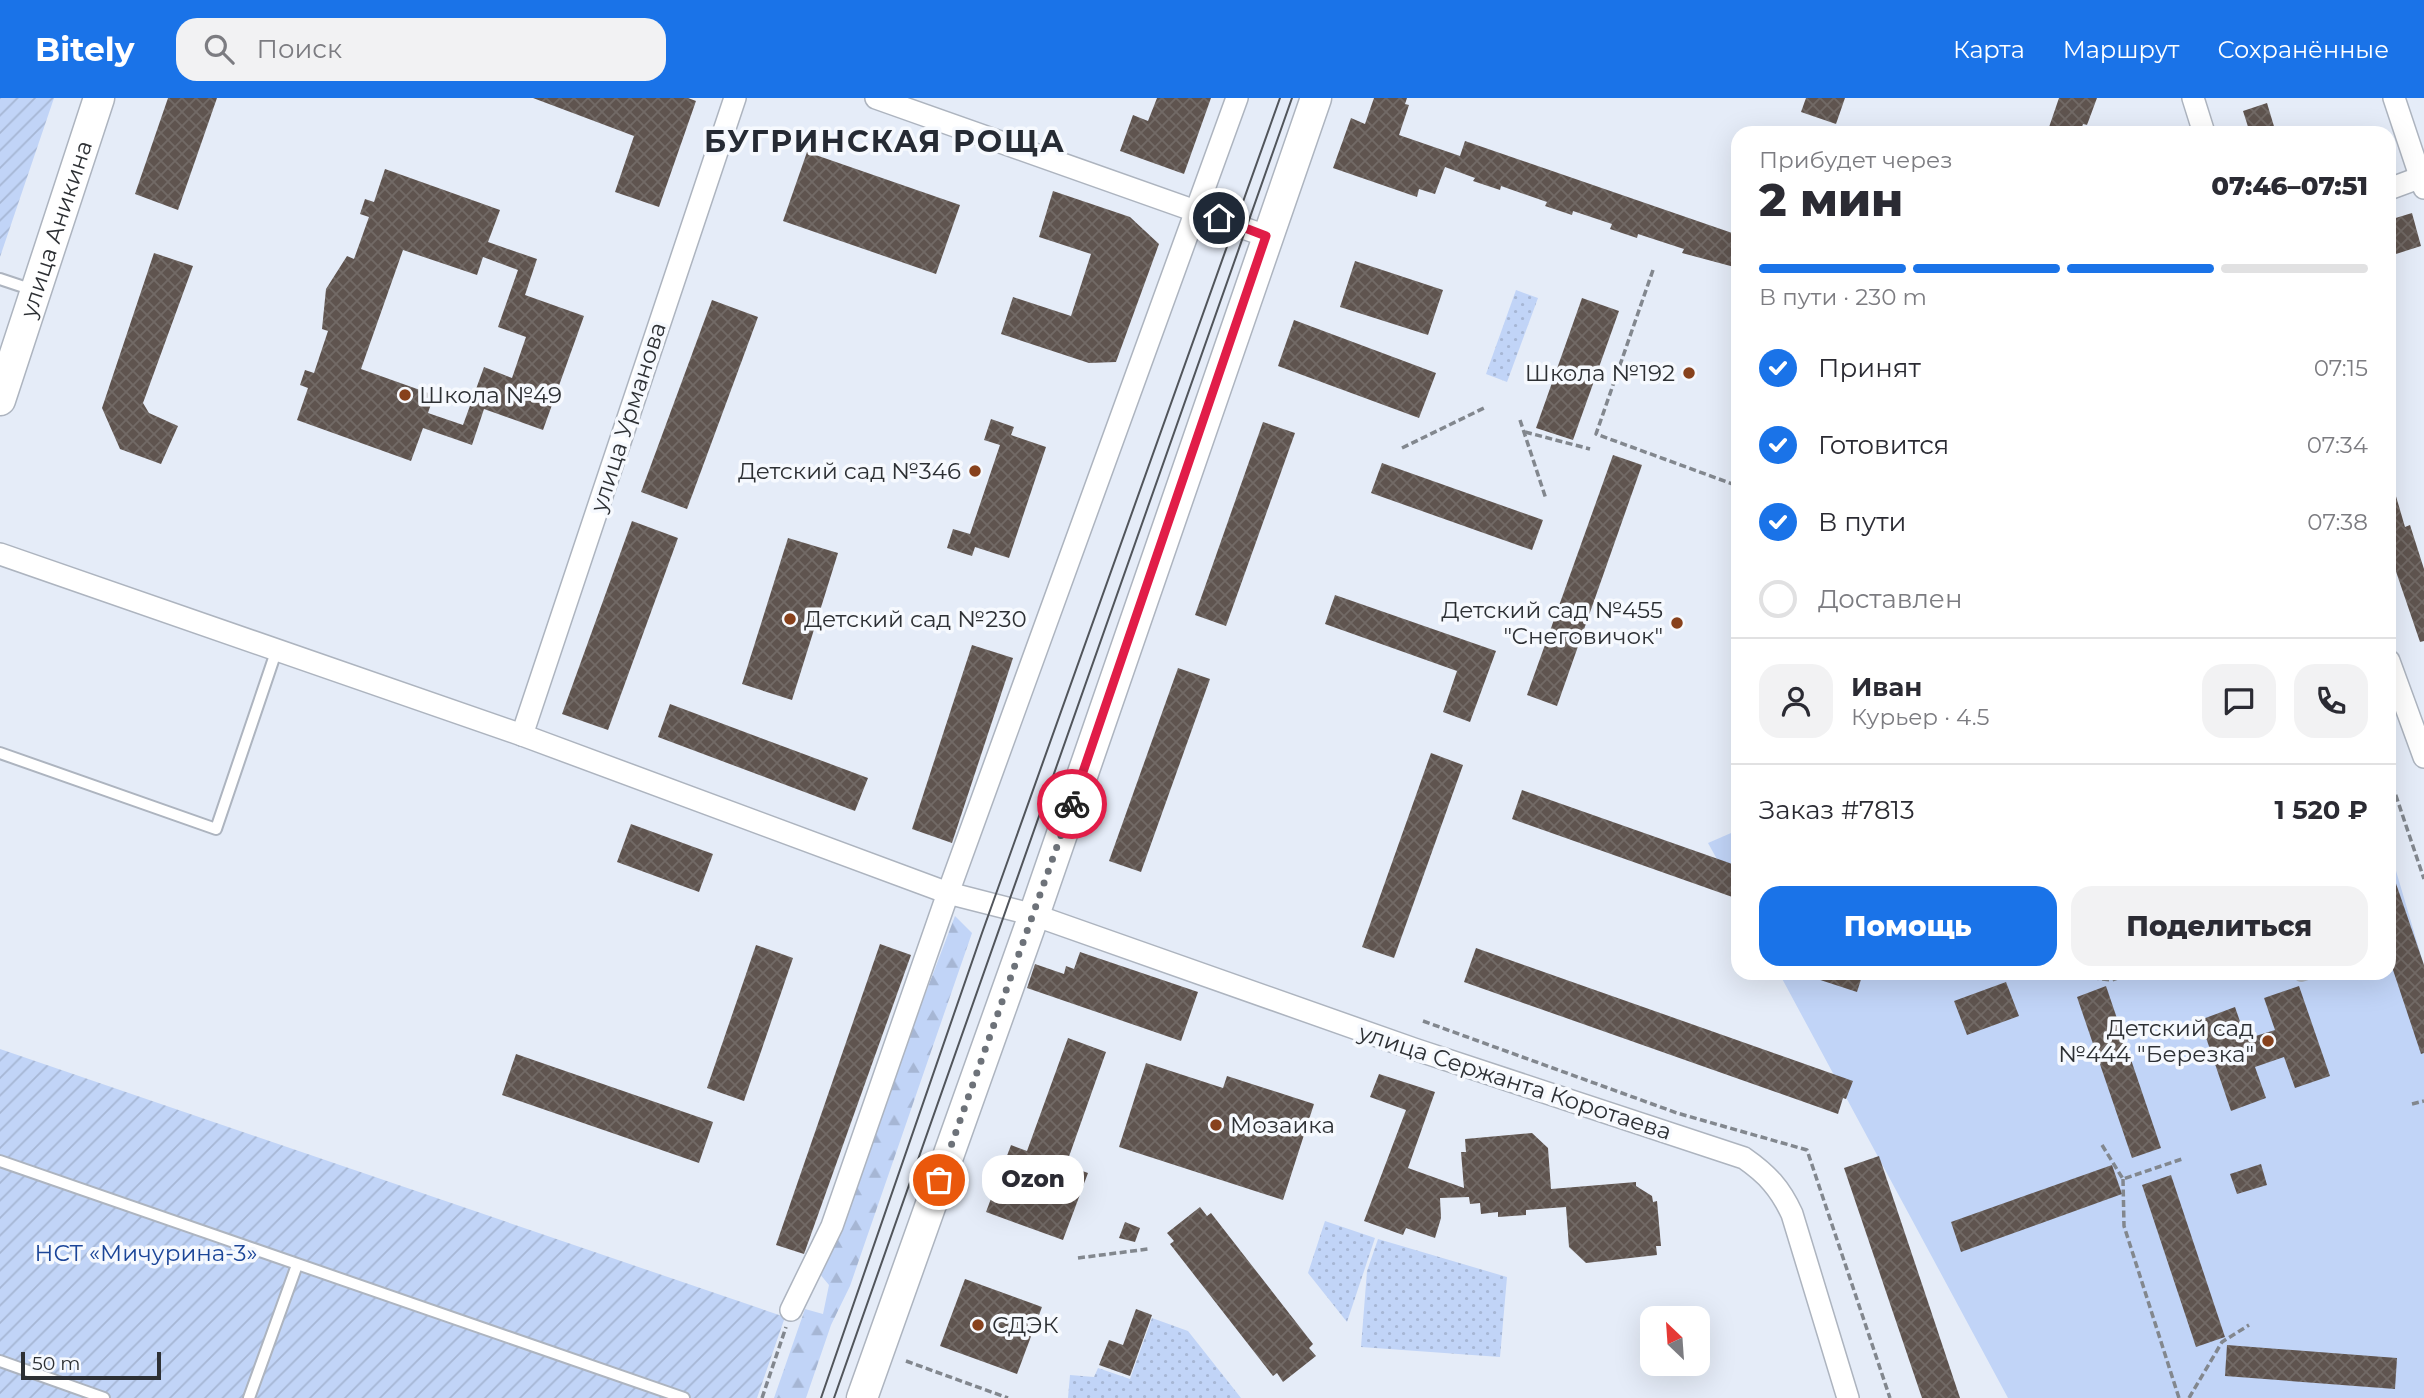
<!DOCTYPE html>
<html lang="ru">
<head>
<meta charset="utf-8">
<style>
  :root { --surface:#fff; --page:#f2f2f3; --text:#2b2b33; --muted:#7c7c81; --line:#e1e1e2; --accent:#1a73e8 }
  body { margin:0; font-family:Montserrat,sans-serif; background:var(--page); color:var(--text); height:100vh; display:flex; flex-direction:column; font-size:26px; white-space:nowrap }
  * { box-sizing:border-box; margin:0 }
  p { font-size:23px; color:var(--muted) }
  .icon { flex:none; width:38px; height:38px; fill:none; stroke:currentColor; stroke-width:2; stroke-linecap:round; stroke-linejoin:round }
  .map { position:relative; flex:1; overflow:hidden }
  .sheet { position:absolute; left:1731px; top:28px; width:665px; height:854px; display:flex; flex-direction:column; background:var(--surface); border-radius:21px; box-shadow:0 7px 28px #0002 }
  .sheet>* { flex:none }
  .needle { width:46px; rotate:335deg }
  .tools { position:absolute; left:1640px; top:1208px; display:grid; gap:14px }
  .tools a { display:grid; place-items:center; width:70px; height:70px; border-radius:14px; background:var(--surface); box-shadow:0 7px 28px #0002; font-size:35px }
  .scale { position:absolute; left:21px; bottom:18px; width:140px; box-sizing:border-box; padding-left:7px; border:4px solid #2d3034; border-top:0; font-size:19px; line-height:24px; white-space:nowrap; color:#2d3034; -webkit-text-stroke:5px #f6f9fe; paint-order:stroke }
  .pin { position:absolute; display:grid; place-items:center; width:60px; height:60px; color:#fff; margin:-30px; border:4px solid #fff; border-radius:50%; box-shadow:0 2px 7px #0007 }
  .courier { position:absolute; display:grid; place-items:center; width:70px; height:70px; margin:-35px; border:5px solid #e11d48; border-radius:50%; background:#fff; color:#222; box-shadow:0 2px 9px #0007 }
  .bubble { position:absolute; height:49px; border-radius:21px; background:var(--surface); box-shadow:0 7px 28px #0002; font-size:23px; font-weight:800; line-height:49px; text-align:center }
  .head em { font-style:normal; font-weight:800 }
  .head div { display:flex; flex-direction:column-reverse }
  .head { display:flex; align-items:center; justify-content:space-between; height:119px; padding:0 28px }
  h1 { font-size:46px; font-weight:800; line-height:52px }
  .bar { display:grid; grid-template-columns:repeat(4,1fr); gap:10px 7px; align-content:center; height:84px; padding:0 28px }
  .bar i { height:9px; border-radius:5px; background:var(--line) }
  .bar .on { background:var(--accent) }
  .bar p { grid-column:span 4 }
  .line { display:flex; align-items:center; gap:18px; padding:0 28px; border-top:2px solid var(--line) }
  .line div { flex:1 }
  .round { display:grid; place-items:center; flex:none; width:74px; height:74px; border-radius:21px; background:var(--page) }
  ol { padding:0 28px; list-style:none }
  li { display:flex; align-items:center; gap:21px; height:77px }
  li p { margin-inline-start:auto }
  li .icon { padding:7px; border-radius:50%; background:var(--accent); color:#fff; stroke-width:4 }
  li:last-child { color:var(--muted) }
  li i { width:38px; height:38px; border:4px solid var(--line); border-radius:50% }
  .action { display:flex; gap:14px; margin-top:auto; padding:14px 28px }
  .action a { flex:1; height:80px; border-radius:21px; background:var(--accent); color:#fff; font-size:28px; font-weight:800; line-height:80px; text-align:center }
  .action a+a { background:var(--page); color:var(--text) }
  header { display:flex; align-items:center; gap:42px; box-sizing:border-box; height:98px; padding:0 35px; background:var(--accent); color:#fff }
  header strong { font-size:33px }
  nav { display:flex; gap:38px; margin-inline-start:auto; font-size:24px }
  .search { width:490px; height:63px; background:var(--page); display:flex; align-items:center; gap:18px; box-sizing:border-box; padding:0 24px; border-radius:21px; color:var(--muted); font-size:26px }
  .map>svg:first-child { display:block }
  .grass { fill:#c1d4f7 }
  .forest { fill:url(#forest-firs) }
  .park { fill:url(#park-dots) }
  .garden { fill:url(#garden-furrows) }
  .building { fill:url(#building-cross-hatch); fill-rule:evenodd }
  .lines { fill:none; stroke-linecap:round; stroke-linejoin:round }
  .lane-casing { stroke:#adb4bf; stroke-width:14 }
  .street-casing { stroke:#adb4bf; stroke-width:24 }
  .secondary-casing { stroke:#adb4bf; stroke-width:33 }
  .path { stroke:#82878e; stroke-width:3.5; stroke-dasharray:7 3.5; stroke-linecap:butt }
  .lane { stroke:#fff; stroke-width:10 }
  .street { stroke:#fff; stroke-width:21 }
  .secondary { stroke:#fff; stroke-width:30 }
  .tram { stroke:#51555b; stroke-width:2 }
  .done { stroke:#6d7279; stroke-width:7; stroke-dasharray:0 12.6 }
  .route { stroke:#e11d48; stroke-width:9 }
  .poi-dot { fill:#87411c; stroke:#f6f9fe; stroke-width:2.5 }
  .labels { text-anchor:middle; stroke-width:7; stroke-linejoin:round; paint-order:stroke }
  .street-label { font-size:23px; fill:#2d3034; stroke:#f6f9fe }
  .poi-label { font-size:23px; fill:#2d3034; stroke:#f6f9fe; text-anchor:end }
  .park-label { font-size:23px; fill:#1b4598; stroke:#f6f9fe }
  .district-label { font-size:30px; font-weight:bold; letter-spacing:2px; fill:#262b34; stroke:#f6f9fe }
</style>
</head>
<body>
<header>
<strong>Bitely</strong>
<div class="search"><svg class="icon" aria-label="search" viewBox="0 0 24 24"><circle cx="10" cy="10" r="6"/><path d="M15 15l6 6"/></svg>Поиск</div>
<nav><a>Карта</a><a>Маршрут</a><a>Сохранённые</a></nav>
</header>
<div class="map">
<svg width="2424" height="1300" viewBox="0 0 2424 1300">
  <defs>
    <pattern id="forest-firs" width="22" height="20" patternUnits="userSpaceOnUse" patternTransform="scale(1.75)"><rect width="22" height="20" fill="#c1d4f7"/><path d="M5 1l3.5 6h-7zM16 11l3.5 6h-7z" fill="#a6b6d4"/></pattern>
    <pattern id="park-dots" width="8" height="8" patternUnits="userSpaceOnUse" patternTransform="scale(1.75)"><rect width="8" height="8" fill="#c1d4f7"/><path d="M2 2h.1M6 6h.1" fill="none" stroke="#a6b6d4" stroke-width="1.8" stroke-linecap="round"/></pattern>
    <pattern id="garden-furrows" width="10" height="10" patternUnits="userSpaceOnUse" patternTransform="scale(1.75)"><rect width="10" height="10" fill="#c1d4f7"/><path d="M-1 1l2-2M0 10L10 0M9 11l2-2" fill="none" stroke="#a6b6d4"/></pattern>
    <pattern id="building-cross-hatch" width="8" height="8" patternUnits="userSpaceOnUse" patternTransform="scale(1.75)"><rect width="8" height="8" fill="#5f544f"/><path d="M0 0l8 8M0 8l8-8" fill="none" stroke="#726a66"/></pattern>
  </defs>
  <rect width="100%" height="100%" fill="#e5ecf8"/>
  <g class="grass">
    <polygon points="1738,732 1738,799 1708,745"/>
    <polygon points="2389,749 2424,868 2424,1300 2008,1300 1779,875 2389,875"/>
  </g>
  <polygon class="forest" points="955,818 972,835 850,1188 831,1227 806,1300 774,1300 805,1211 823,1216 829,1187 819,1175"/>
  <g class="park">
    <polygon points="1516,192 1538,200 1507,284 1486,276"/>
    <polygon points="1325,1123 1375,1140 1347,1224 1308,1175"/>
    <polygon points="1378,1141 1507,1179 1500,1259 1361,1249 1367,1173"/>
    <polygon points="1152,1220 1188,1233 1241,1300 1068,1300 1070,1277 1094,1279 1098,1270 1130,1281"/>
  </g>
  <g class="garden">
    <polygon points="0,0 54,0 0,159"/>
    <polygon points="0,951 785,1219 757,1300 0,1300"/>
  </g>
  <g class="building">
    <polygon points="168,0 217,0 178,112 135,96"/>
    <polygon points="533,0 688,0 696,3 659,109 615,94 634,38"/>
    <polygon points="1157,0 1211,0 1184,76 1120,53 1133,17 1148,23"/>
    <polygon points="1374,0 1407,0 1405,6 1409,7 1399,37 1460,58 1465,43 1738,137 1738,170 1682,155 1684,151 1638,136 1637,140 1610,131 1612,126 1573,113 1572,117 1545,108 1547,104 1501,88 1500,92 1473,83 1475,80 1445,69 1435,96 1419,91 1417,99 1333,70 1351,20 1365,26"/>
    <polygon points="1806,0 1845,0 1836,26 1801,14"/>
    <polygon points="2059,0 2097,0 2087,27 2083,26 2080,35 2047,35"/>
    <polygon points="2267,5 2276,35 2250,35 2243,13"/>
    <polygon points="807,54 960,107 936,176 783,123"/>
    <path d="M385,71L500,112L488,144L537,161L525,197L584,218L543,332L484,311L472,347L423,330L411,363L297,322L308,290L300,287L305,272L314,275L328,233L322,231L326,191L347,158L354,161L369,119L360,116L365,101L374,104ZM403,152L477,177L483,159L518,172L498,229L526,239L512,280L484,269L463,327L428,315L434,297L361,271Z"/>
    <polygon points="1053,93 1130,119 1159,146 1116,264 1089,265 1001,236 1013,199 1071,218 1091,156 1039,139"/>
    <polygon points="2412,115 2421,148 2396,156 2389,122"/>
    <polygon points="154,155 193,168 143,305 149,315 178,328 161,366 120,351 102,310"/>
    <polygon points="1355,163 1443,192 1428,237 1340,209"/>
    <polygon points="1582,200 1619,213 1573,342 1536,330"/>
    <polygon points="712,202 758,219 687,411 641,394"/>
    <polygon points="1294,222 1436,275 1419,320 1278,268"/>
    <polygon points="991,321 1014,329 1011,337 1046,349 1009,460 975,449 972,458 947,450 953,431 970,436 1000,347 984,342"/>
    <polygon points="1263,324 1295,335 1226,528 1195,517"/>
    <polygon points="1613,357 1642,367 1557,608 1527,597"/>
    <polygon points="1382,365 1543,422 1532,452 1371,395"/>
    <polygon points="2393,388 2405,429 2410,427 2424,471 2424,543 2420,544 2389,453 2389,389"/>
    <polygon points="632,423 678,440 608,632 562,616"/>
    <polygon points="788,440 838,455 792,602 742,586"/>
    <polygon points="1335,497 1496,553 1470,624 1443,614 1457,573 1325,526"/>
    <polygon points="972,547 1013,560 952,745 912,731"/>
    <polygon points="1178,570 1210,581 1141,774 1109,763"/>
    <polygon points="670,606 868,680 855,713 658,639"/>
    <polygon points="1431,655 1463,667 1394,860 1362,849"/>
    <polygon points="1522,692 1738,768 1738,801 1512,721"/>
    <polygon points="631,726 713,756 699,794 617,764"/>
    <polygon points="2391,771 2424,867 2424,955 2421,956 2389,860"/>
    <polygon points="880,846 911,857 804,1156 776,1147"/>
    <polygon points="756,847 793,860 744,1003 707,990"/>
    <polygon points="1476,850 1853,983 1846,1001 1843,1000 1838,1016 1464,884"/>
    <polygon points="1080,854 1198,894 1181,943 1027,890 1035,866 1064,876 1066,868 1074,871"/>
    <polygon points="1809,875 1863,875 1857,894 1808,878"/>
    <polygon points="2006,884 2019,918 1967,937 1954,903"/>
    <polygon points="2106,888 2161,1050 2132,1060 2077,899"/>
    <polygon points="2299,888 2330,978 2295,990 2284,959 2255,969 2266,1000 2231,1013 2200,922 2235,909 2246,941 2275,932 2264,900"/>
    <polygon points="1068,940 1106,954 1066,1067 1088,1075 1063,1142 986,1114 1011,1047 1027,1053"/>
    <polygon points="516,956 713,1024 699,1065 502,997"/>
    <polygon points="1146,965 1223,990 1227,978 1314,1006 1283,1102 1119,1049"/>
    <polygon points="1379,976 1435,994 1408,1070 1464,1090 1461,1054 1466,1054 1465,1041 1532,1035 1548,1050 1551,1091 1636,1084 1636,1088 1652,1098 1653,1104 1657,1103 1661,1148 1656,1148 1657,1157 1586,1165 1569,1149 1566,1109 1526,1112 1526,1117 1498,1119 1498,1114 1481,1116 1480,1105 1470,1106 1469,1099 1440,1100 1441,1120 1435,1140 1406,1130 1403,1137 1364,1123 1406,1012 1370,999"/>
    <polygon points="1879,1058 1929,1207 1960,1300 1922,1300 1844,1070"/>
    <polygon points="2261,1066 2267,1087 2237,1096 2230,1076"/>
    <polygon points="2112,1067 2122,1096 1961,1154 1951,1124"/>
    <polygon points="2171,1077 2225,1239 2196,1249 2142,1087"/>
    <polygon points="1200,1109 1207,1118 1211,1115 1313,1246 1309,1250 1316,1258 1283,1284 1277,1275 1273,1278 1170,1146 1174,1143 1167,1135"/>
    <polygon points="1125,1124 1140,1130 1135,1144 1119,1140"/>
    <polygon points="965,1181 1042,1209 1017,1276 940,1248"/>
    <polygon points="1136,1211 1152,1217 1130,1278 1099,1267 1109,1242 1123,1247"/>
    <polygon points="2227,1247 2397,1260 2395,1291 2225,1278"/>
  </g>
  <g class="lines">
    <g class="lane-casing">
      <g id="lane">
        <polyline points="0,181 33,192"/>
        <polyline points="0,655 216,731 277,551"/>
        <polyline points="2301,877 2307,875"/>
        <polyline points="0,1063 684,1300"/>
        <polyline points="0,1263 104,1300"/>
        <polyline points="249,1300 297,1167"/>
      </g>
    </g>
    <g class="street-casing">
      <g id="street">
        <polyline points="876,0 1266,138"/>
        <polyline points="2193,0 2204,35"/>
        <polyline points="2394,0 2424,90"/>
        <polyline points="2389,91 2424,78"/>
        <path d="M0,456L522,637L948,795L1034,817L1414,951L1744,1060C1767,1076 1780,1090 1792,1116L1848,1300"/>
        <polyline points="2389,563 2424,659"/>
        <polyline points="522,637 735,0"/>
        <polyline points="791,1212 832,1128 948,795 1237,0"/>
      </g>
    </g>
    <g class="secondary-casing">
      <g id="secondary">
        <path id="s1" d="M0,302L99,0"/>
        <polyline points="862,1300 1034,817 1316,0"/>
      </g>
    </g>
    <g class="path">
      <polyline points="1653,172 1596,336 1738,388"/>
      <polyline points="1520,322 1546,401"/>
      <polyline points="1525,334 1590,351"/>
      <polyline points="1402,350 1484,310"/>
      <polyline points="2389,677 2424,781"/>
      <polyline points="2050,875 2112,882 2133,875"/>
      <polyline points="1423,923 1677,1015 1807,1052 1890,1300"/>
      <polyline points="2412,1006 2424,1003"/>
      <polyline points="2102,1047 2123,1081 2182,1061"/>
      <polyline points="2123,1081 2124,1128 2179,1300"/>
      <polyline points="1078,1160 1148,1151"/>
      <polyline points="906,1263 1008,1300"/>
      <polyline points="762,1300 786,1229"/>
      <polyline points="2189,1300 2222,1244 2249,1227"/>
    </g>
    <use href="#lane" class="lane"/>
    <use href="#street" class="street"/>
    <use href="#secondary" class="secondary"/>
    <g class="tram">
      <polyline points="821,1300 982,835 1280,0"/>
      <polyline points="834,1300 1292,0"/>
    </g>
  </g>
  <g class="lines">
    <polyline class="done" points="939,1082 1072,706"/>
    <polyline class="route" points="1072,706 1266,138 1219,120"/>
  </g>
  <g class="poi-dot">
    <circle cx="1689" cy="275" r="7"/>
    <circle cx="405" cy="297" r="7"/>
    <circle cx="975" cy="373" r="7"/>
    <circle cx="790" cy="521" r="7"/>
    <circle cx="1677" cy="525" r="7"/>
    <circle cx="2268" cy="943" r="7"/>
    <circle cx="1216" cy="1027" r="7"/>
    <circle cx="978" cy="1227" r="7"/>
  </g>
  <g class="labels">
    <g class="street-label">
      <text dy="8" stroke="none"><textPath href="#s1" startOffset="180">улица Аникина</textPath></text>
      <text transform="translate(628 319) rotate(-72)" y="8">улица Урманова</text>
      <text transform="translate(1515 984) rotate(18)" y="8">улица Сержанта Коротаева</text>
    </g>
    <g class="poi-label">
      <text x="1675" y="283">Школа №192</text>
      <text x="419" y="305" text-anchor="start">Школа №49</text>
      <text x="961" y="381">Детский сад №346</text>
      <text x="1663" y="520">Детский сад №455<tspan x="1663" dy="26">"Снеговичок"</tspan></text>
      <text x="804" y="529" text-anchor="start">Детский сад №230</text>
      <text x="2254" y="938">Детский сад<tspan x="2254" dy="26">№444 "Березка"</tspan></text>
      <text x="1230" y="1035" text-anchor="start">Мозаика</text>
      <text x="992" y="1235" text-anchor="start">СДЭК</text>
    </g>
    <g class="park-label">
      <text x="146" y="1163">НСТ «Мичурина-3»</text>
    </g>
    <g class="district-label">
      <text x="885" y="54">БУГРИНСКАЯ РОЩА</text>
    </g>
  </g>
</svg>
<div class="tools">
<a><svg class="needle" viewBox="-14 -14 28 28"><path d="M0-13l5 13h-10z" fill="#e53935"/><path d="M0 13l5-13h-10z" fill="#7c7c81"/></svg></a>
</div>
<div class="scale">50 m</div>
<div class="pin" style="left:939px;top:1082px;background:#ea580c"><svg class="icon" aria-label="bag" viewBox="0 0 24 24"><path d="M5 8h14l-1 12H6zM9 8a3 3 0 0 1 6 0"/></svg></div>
<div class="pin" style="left:1219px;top:120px;background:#1f2937"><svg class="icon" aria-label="home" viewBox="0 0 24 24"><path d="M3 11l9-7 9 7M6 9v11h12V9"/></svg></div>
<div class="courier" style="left:1072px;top:706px"><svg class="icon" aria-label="bike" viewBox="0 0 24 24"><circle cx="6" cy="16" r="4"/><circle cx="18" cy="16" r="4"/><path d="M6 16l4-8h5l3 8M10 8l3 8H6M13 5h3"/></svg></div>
<div class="bubble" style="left:982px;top:1057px;width:102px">Ozon</div>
<section class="sheet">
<div class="head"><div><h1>2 мин</h1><p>Прибудет через</p></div><em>07:46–07:51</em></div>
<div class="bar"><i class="on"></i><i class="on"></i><i class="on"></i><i></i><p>В пути · 230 m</p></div>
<ol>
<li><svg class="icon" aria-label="check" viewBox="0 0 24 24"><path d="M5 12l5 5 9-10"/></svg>Принят<p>07:15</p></li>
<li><svg class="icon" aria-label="check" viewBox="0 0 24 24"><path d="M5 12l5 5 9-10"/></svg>Готовится<p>07:34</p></li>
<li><svg class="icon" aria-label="check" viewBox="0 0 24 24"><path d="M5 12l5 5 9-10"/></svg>В пути<p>07:38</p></li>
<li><i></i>Доставлен</li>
</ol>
<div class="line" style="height:126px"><a class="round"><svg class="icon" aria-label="person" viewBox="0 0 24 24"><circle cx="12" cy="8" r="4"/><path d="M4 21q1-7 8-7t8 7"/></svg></a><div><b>Иван</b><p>Курьер · 4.5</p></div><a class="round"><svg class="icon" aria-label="chat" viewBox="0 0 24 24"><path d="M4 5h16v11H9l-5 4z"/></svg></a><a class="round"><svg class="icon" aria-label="phone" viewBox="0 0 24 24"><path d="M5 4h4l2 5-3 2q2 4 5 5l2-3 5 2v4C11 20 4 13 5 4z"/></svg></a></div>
<div class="line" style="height:91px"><div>Заказ #7813</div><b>1 520 ₽</b></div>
<div class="action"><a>Помощь</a><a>Поделиться</a></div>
</section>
</div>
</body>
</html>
